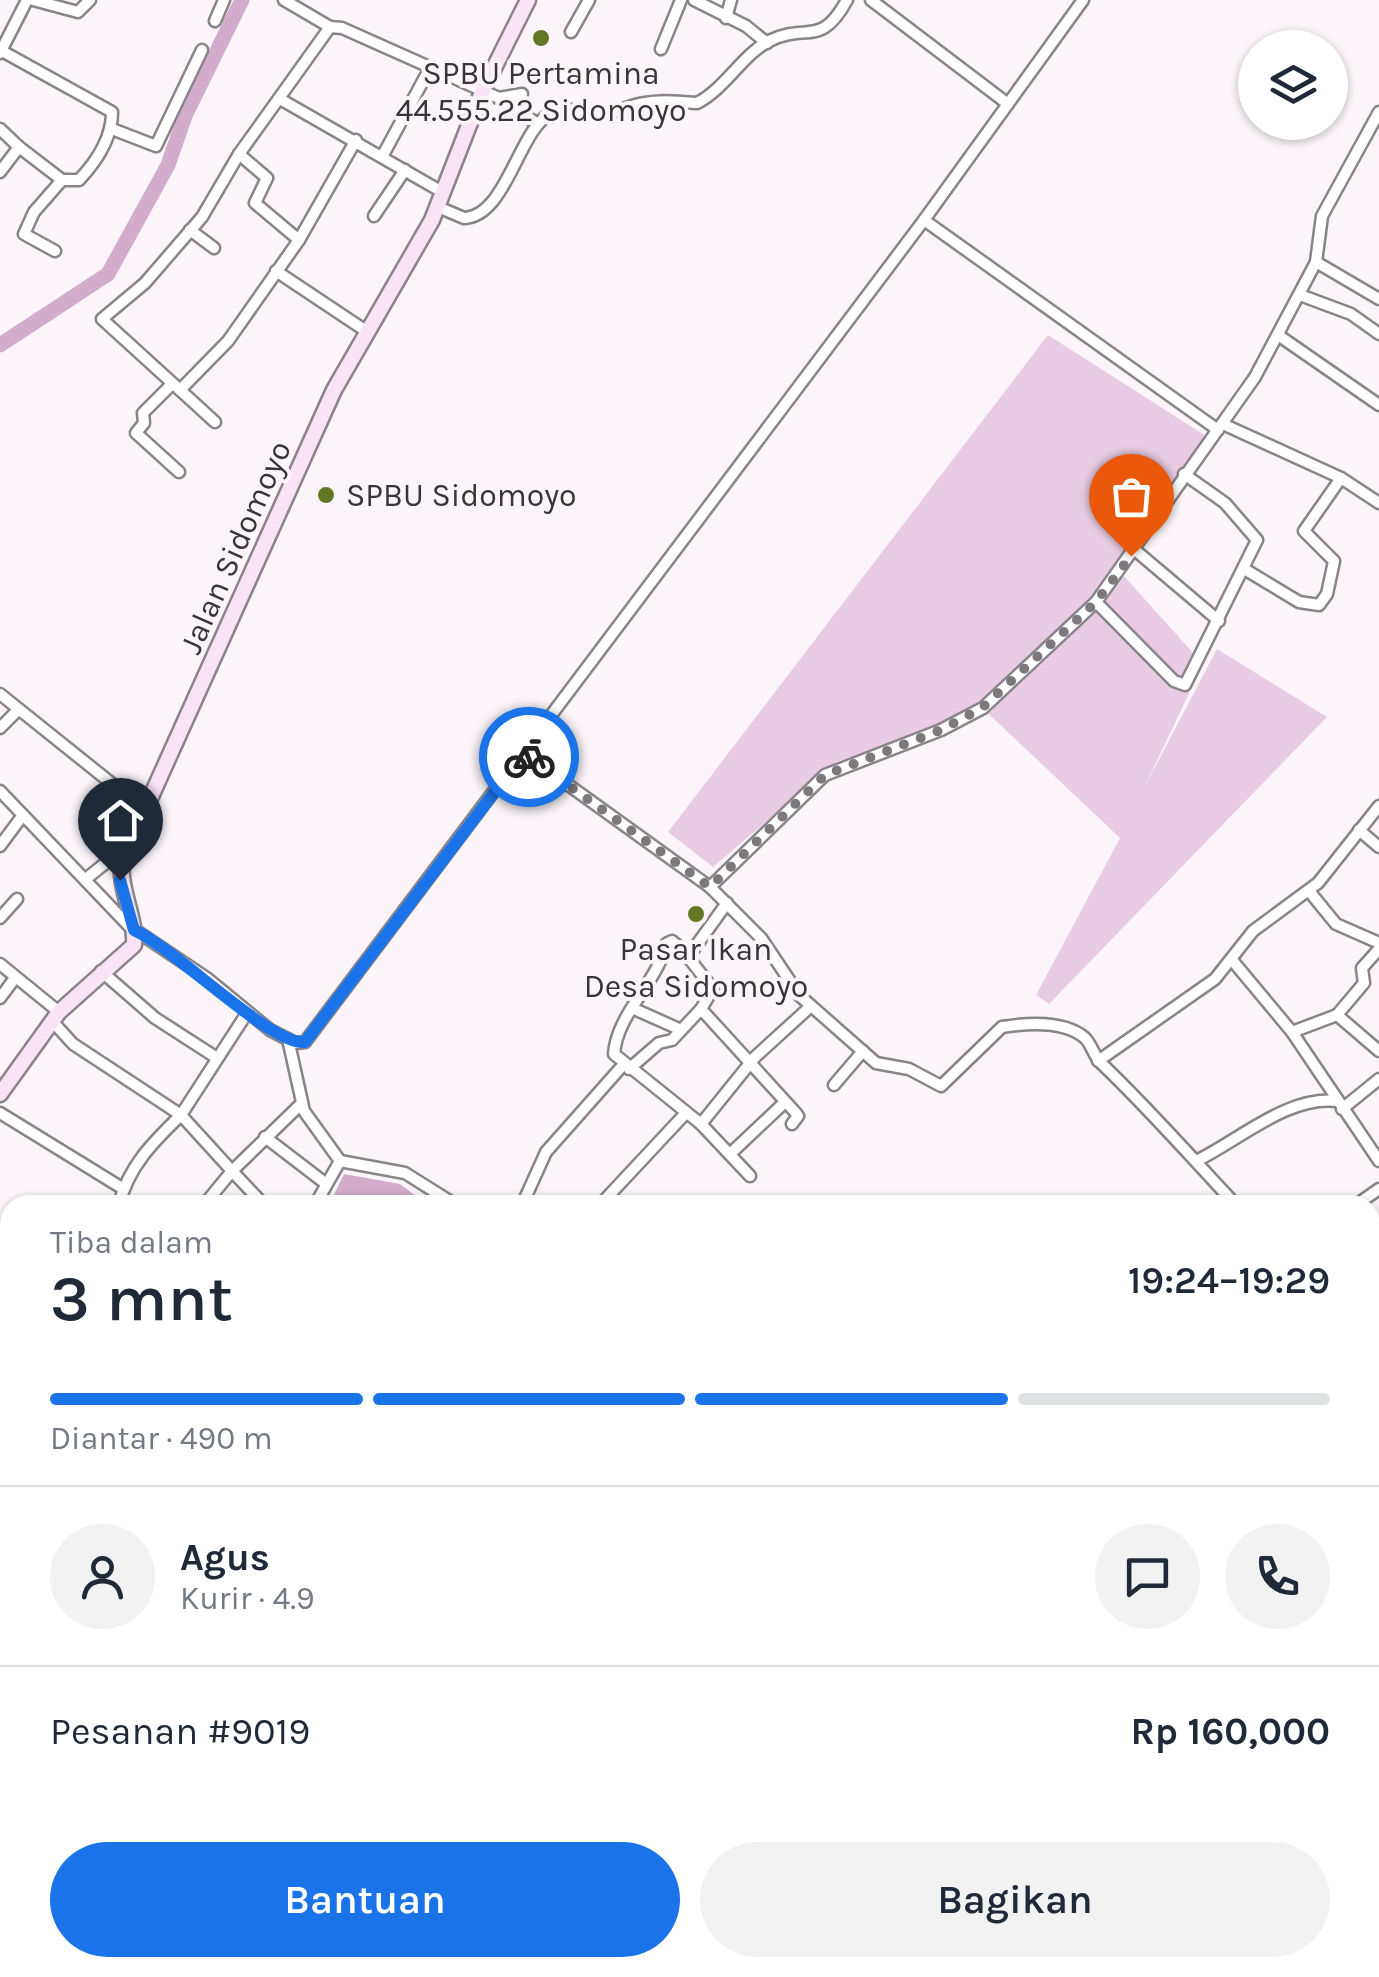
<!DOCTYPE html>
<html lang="id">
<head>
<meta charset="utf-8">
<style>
  :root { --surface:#fff; --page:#f2f2f3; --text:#1f2937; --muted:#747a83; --line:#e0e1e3; --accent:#1a73e8 }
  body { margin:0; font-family:Karla,sans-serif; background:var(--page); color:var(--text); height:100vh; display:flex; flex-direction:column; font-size:38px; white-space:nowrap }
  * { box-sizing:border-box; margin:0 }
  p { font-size:32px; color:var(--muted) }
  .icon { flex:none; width:55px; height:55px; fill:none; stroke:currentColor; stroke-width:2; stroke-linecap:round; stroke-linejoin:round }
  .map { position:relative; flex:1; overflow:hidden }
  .panel { position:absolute; left:0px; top:1195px; width:1380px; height:782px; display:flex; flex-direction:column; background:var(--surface); border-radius:30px 30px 0 0; box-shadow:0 2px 8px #0004 }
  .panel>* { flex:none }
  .fabs { position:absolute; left:1238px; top:30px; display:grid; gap:20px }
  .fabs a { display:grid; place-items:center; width:110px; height:110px; border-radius:50%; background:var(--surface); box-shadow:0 2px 8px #0004; font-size:50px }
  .pin { position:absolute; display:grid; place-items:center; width:85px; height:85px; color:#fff; margin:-102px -42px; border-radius:50% 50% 50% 0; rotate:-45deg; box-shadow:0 0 10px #0007 }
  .pin .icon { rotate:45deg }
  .courier { position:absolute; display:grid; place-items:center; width:100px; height:100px; margin:-50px; border:8px solid #1a73e8; border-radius:50%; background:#fff; color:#222; box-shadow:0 2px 12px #0007 }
  .summary em { font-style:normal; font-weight:600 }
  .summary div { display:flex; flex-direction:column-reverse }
  .summary { display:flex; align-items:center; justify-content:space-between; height:170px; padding:0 50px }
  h1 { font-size:65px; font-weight:600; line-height:75px }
  .bar { display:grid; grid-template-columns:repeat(4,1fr); gap:15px 10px; align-content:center; height:120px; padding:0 50px }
  .bar i { height:12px; border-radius:8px; background:var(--line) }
  .bar .selected { background:var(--accent) }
  .bar p { grid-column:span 4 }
  .line { display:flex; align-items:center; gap:25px; padding:0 50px; border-top:2px solid var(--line) }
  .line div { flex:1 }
  .round { display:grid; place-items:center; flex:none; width:105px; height:105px; border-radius:52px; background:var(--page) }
  .button { display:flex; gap:20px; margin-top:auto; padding:20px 50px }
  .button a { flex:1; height:115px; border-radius:60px; background:var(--accent); color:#fff; font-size:40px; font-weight:600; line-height:115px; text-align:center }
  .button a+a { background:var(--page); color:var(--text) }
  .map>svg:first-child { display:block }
  .green { fill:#e9cce3 }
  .water { fill:#d3accb }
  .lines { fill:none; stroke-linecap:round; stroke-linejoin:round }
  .stream { stroke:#d3accb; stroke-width:2.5 }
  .river { stroke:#d3accb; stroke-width:15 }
  .minor-casing { stroke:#898488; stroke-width:15 }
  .secondary-casing { stroke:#898488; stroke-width:19 }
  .minor { stroke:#fff; stroke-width:10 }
  .secondary { stroke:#f9e3f5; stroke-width:14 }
  .done { stroke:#7c787b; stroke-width:10; stroke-dasharray:0 18 }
  .route { stroke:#1a73e8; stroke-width:12 }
  .poi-dot { fill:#637625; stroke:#fbf5f9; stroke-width:4 }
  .labels { text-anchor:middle; stroke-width:8; stroke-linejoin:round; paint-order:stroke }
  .poi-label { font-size:32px; fill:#383537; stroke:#fbf5f9 }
  .street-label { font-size:32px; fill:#383537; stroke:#fbf5f9 }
</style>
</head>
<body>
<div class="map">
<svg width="1379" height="1977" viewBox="0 0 1379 1977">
  <rect width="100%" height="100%" fill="#fbf5f9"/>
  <polygon class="green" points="1048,335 1206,436 1114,565 1203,664 1144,788 1217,649 1327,717 1049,1004 1036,995 1120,838 977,703 960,718 836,762 713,867 668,832"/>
  <polygon class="water" points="344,1174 400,1184 428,1205 329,1205"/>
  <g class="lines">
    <g class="stream">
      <path d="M0,1921C9,1897 0,1871 10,1850"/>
      <polyline points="0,1960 2,1977"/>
    </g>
    <polyline class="river" points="0,345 108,274 168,165 185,116 242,0"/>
    <g class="minor-casing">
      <g id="minor">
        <polyline points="33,0 78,12 90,0"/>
        <polyline points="284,0 330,27 342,28 499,98 522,94"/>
        <polyline points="694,0 746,26 767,43"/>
        <polyline points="871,0 1008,104"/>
        <polyline points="726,18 731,0"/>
        <polyline points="215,21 224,0"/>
        <polyline points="330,27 239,154 202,217 145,283 102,319 180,390 228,341 299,240 356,140"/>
        <polyline points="571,32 589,0"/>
        <polyline points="661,49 681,0"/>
        <path d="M2,51L112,112C112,139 97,161 79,180H62"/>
        <polyline points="0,53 27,0"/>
        <polyline points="280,99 444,193"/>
        <polyline points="499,99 538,124"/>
        <polyline points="0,129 19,147 0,172"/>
        <polyline points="112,129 156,146 202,50"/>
        <polyline points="19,147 62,180 34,212 24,234 55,251"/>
        <polyline points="239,154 267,178 255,203 299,240"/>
        <polyline points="383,155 430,68"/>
        <path d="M438,207L464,218C507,216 518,130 551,113C567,105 580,113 597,113C611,114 622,109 635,105C656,99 676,102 697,103C725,89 742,55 769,41C807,22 820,49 847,0"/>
        <polyline points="374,216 405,170"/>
        <polyline points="924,220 1218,430"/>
        <polyline points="190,230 214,248"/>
        <polyline points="1316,262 1379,299"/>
        <polyline points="276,271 366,331"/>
        <polyline points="1300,295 1351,314 1379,334"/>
        <polyline points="1278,335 1379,405"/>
        <polyline points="172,384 143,413 144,423 136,433 179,472"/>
        <polyline points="180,390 215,422"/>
        <polyline points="1225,425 1341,478 1304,531 1334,561 1327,594 1319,605 1299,602 1246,570"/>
        <polyline points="1341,478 1379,503"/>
        <polyline points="1135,550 1219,621"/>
        <polyline points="1096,602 1174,681 1185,685 1257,540 1225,503 1184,474"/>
        <polyline points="0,694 146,811"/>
        <polyline points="0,728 17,711"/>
        <path d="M524,753L710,887L761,938L800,996L876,1063L909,1069L941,1086L1002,1027C1027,1023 1064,1020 1085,1038C1092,1045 1094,1057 1102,1064C1149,1109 1191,1157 1236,1205"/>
        <polyline points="0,791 129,926 208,979 270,1030 295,1043 305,1042 924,220 1083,0"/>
        <polyline points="1359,830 1379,847"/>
        <polyline points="0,846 23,815"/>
        <polyline points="87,878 128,845"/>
        <polyline points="710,887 825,775 941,730 983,708 1096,602 1255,377 1316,262 1322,216 1379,112"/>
        <polyline points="1309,891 1336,924 1379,943"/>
        <polyline points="0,918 17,899"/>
        <path d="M689,955L672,941L666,944C658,982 617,1013 614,1054L701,1124L750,1176"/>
        <polyline points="1232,960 1292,1032 1337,1015 1379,1051"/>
        <polyline points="0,964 59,1012"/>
        <polyline points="101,971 155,1018 217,1058"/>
        <polyline points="0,998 15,978"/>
        <polyline points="632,1008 679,1029"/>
        <polyline points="701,1009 713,989 688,957 727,903"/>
        <polyline points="1337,1015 1364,983 1362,968 1379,949"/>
        <polyline points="53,1022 73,1044 181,1115 247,1013"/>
        <polyline points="1292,1032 1379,1161"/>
        <polyline points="288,1039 304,1111 340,1161 405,1173 456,1205"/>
        <polyline points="1098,1061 1215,979 1253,931 1318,883 1379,806"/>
        <polyline points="629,1069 659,1043 672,1040 701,1009 795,1112 798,1116 792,1124"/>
        <polyline points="834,1085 863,1051"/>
        <polyline points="1342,1109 1379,1079"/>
        <polyline points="0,1113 122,1188"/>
        <polyline points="701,1124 755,1057 811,1006"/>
        <polyline points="265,1137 325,1183"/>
        <polyline points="730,1154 784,1103"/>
        <path d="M1196,1161C1238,1141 1288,1095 1337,1101"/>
        <path d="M119,1205C128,1167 153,1142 181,1115L232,1171L302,1103"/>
        <polyline points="204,1205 232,1171 264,1205"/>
        <polyline points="315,1205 340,1161"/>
        <polyline points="522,1205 546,1152 624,1064"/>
        <polyline points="600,1205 685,1114"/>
        <polyline points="1356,1205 1379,1189"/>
        <polyline points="0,1290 10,1294"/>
        <polyline points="1370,1835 1379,1834"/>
        <polyline points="1370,1940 1379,1931"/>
        <polyline points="733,1968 744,1977"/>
        <polyline points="1170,1968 1175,1977"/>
        <polyline points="890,1970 897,1977"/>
        <polyline points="90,1977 101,1968"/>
        <polyline points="659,1977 665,1968"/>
        <polyline points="804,1977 812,1968"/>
        <polyline points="961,1977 971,1968"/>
        <polyline points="1110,1977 1122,1968"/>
        <polyline points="1262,1977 1271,1968"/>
        <polyline points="1329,1977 1339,1968"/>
      </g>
    </g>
    <g class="secondary-casing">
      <path id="secondary" d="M0,1094L59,1012L134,945C136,917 119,891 122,861L334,390L432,220L482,92L528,0"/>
    </g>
    <use href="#minor" class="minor"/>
    <use href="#secondary" class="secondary"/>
  </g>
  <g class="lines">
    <polyline class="done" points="529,757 710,887 825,775 941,730 982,708 1096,602 1131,556"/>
    <path class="route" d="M120,880L134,930C176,949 271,1046 305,1042L524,753L529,757"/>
  </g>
  <g class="poi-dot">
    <circle cx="541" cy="38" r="10"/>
    <circle cx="326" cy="495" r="10"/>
    <circle cx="696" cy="914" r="10"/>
  </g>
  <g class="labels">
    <g class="poi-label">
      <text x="541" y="84">SPBU Pertamina<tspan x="541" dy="37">44.555.22 Sidomoyo</tspan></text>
      <text x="346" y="506" text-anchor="start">SPBU Sidomoyo</text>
      <text x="696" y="960">Pasar Ikan<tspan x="696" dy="37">Desa Sidomoyo</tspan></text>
    </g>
    <g class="street-label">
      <text transform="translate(235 547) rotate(-66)" y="11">Jalan Sidomoyo</text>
    </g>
  </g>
</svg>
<div class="fabs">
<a><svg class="icon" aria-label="layers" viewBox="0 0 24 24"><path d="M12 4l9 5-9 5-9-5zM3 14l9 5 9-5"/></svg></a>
</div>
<div class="pin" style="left:1131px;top:556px;background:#ea580c"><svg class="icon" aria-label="bag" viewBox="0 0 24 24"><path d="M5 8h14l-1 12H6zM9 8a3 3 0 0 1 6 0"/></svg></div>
<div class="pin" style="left:120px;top:880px;background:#1f2937"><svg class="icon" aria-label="home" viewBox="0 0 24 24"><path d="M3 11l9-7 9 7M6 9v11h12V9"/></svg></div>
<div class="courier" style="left:529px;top:757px"><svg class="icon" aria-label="bike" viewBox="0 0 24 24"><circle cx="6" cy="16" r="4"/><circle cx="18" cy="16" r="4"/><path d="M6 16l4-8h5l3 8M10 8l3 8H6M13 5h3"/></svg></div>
<section class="panel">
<div class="summary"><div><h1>3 mnt</h1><p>Tiba dalam</p></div><em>19:24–19:29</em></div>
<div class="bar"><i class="selected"></i><i class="selected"></i><i class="selected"></i><i></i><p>Diantar · 490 m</p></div>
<div class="line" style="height:180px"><a class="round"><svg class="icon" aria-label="person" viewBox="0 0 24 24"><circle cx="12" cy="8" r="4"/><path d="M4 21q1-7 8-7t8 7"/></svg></a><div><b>Agus</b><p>Kurir · 4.9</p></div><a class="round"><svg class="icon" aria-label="chat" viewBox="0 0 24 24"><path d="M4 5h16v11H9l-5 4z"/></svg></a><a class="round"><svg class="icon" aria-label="phone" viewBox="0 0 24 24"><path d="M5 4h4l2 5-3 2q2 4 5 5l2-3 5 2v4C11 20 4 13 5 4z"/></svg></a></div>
<div class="line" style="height:130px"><div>Pesanan #9019</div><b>Rp 160,000</b></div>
<div class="button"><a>Bantuan</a><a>Bagikan</a></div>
</section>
</div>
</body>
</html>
